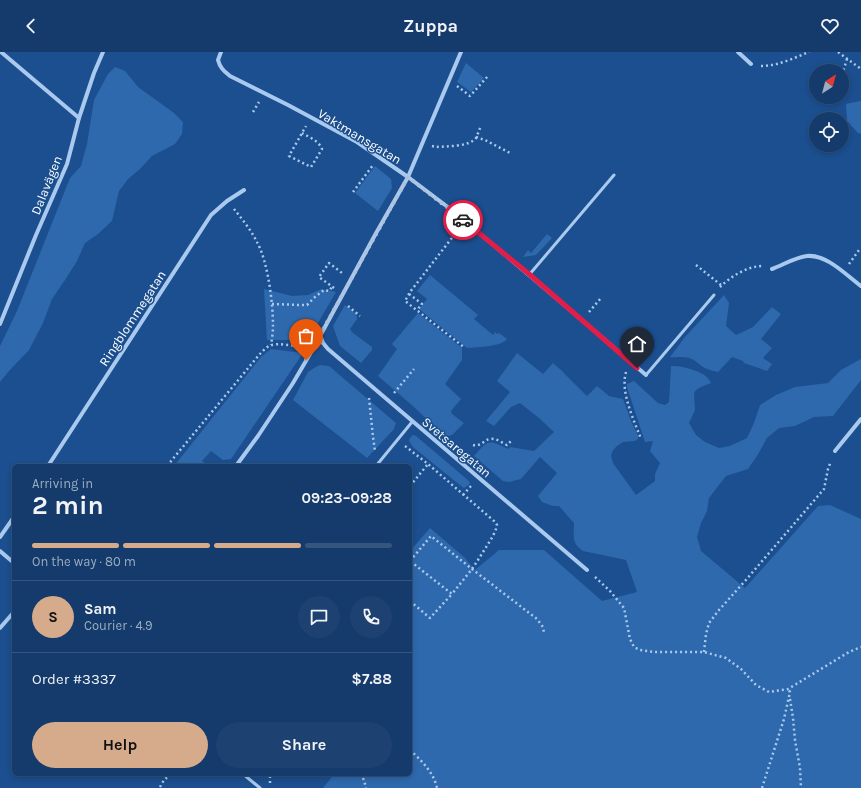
<!DOCTYPE html>
<html lang="en">
<head>
<meta charset="utf-8">
<style>
  :root { --surface:#143b6b; --page:#1d4271; --text:#f1f3f6; --muted:#9dadc1; --line:#33557e; --accent:#d6ab8b }
  body { margin:0; font-family:Karla,sans-serif; background:var(--page); color:var(--text); height:100vh; display:flex; flex-direction:column; font-size:15px; white-space:nowrap }
  * { box-sizing:border-box; margin:0 }
  p { font-size:13px; color:var(--muted) }
  .icon { flex:none; width:22px; height:22px; fill:none; stroke:currentColor; stroke-width:2; stroke-linecap:round; stroke-linejoin:round }
  .map { position:relative; flex:1; overflow:hidden }
  .details { position:absolute; left:12px; top:412px; width:400px; height:312px; display:flex; flex-direction:column; background:var(--surface); border-radius:6px; box-shadow:0 2px 6px #0003,0 0 0 1px var(--line) }
  .details>* { flex:none }
  .needle { width:26px; rotate:36deg }
  .controls { position:absolute; left:809px; top:12px; display:grid; gap:8px }
  .controls a { display:grid; place-items:center; width:40px; height:40px; border-radius:50%; background:var(--surface); box-shadow:0 2px 6px #0003,0 0 0 1px var(--line); font-size:20px }
  .pin { position:absolute; display:grid; place-items:center; width:34px; height:34px; color:#fff; margin:-41px -17px; border-radius:50% 50% 50% 0; rotate:-45deg; box-shadow:0 0 4px #0007 }
  .pin .icon { rotate:45deg }
  .courier { position:absolute; display:grid; place-items:center; width:40px; height:40px; margin:-20px; border:3px solid #e11d48; border-radius:50%; background:#fff; color:#222; box-shadow:0 1px 5px #0007 }
  .head em { font-style:normal; font-weight:700 }
  .head div { display:flex; flex-direction:column-reverse }
  .head { display:flex; align-items:center; justify-content:space-between; height:68px; padding:0 20px }
  h1 { font-size:26px; font-weight:700; line-height:30px }
  .bar { display:grid; grid-template-columns:repeat(4,1fr); gap:6px 4px; align-content:center; height:48px; padding:0 20px }
  .bar i { height:5px; border-radius:3px; background:var(--line) }
  .bar .current { background:var(--accent) }
  .bar p { grid-column:span 4 }
  .line { display:flex; align-items:center; gap:10px; padding:0 20px; border-top:1px solid var(--line) }
  .line div { flex:1 }
  .round { display:grid; place-items:center; flex:none; width:42px; height:42px; border-radius:21px; background:var(--page) }
  .primary-button { display:flex; gap:8px; margin-top:auto; padding:8px 20px }
  .primary-button a { flex:1; height:46px; border-radius:24px; background:var(--accent); color:#111; font-size:16px; font-weight:700; line-height:46px; text-align:center }
  .primary-button a+a { background:var(--page); color:var(--text) }
  header { display:flex; justify-content:space-between; align-items:center; height:52px; padding:0 20px; background:var(--surface); font-size:18px; font-weight:700 }
  .map>svg:first-child { display:block }
  .green { fill:#2e69ad }
  .lines { fill:none; stroke-linecap:round; stroke-linejoin:round }
  .path { stroke:#a9c9ee; stroke-width:2.5; stroke-dasharray:2 3; stroke-linecap:butt }
  .lane { stroke:#a9c9ee; stroke-width:3 }
  .street { stroke:#a9c9ee; stroke-width:4 }
  .done { stroke:#afc1d8; stroke-width:4; stroke-dasharray:0 7.2 }
  .route { stroke:#e11d48; stroke-width:5 }
  .labels { text-anchor:middle; stroke-width:3; stroke-linejoin:round; paint-order:stroke }
  .street-label { font-size:13px; fill:#fff; stroke:#1b4f8f }
</style>
</head>
<body>
<header><svg class="icon" aria-label="back" viewBox="0 0 24 24"><path d="M15 5l-7 7 7 7"/></svg>Zuppa<svg class="icon" aria-label="heart" viewBox="0 0 24 24"><path d="M12 20l-8-8c-3-5 5-10 8-4 3-6 11-1 8 4z"/></svg></header>
<div class="map">
<svg width="861" height="736" viewBox="0 0 861 736">
  <rect width="100%" height="100%" fill="#1b4f8f"/>
  <g class="green">
    <polygon points="466,11 484,26 471,40 457,30"/>
    <polygon points="115,15 125,19 138,35 174,61 183,70 182,82 175,92 152,104 140,117 128,127 119,139 112,169 98,182 85,191 77,209 65,228 52,247 43,271 29,298 8,320 0,330 0,294 17,259 70,126 81,114 87,92 94,48 108,22"/>
    <polygon points="860,49 861,49 861,82 858,81 847,69 846,52"/>
    <polygon points="375,114 391,127 392,136 378,159 355,141"/>
    <polygon points="547,182 552,186 536,203 523,205 528,198 531,201"/>
    <path d="M430,223L478,263L474,267L493,283L495,280L497,282L499,281L507,287C500,295 478,295 467,296L419,257L427,247L417,239Z"/>
    <polygon points="264,237 292,244 308,243 321,237 336,240 311,283 308,291 294,288 267,288"/>
    <path d="M724,243L729,251L726,274L736,283L753,275L772,255L781,262L761,287L772,296L763,306L772,312L767,319L744,311L743,309L732,305L718,320C714,319 709,318 705,316C699,313 696,308 689,306C682,304 677,306 670,305L685,285Z"/>
    <path d="M345,253C350,257 357,260 357,267L350,277L353,281L372,295V298L361,311L340,294L333,274Z"/>
    <polygon points="418,261 462,296 462,308 445,332 461,347 451,359 452,362 464,371 452,383 448,384 438,378 414,355 378,324 397,297 392,292"/>
    <polygon points="271,297 303,301 231,407 223,408 211,399 202,409 209,414 174,414 261,305"/>
    <path d="M517,301L543,322L553,311C565,321 575,333 587,344L597,334L609,344L623,347L631,369L638,384V387L635,389L623,390L617,394L613,398L611,404L613,411L636,443L655,429V422L660,411L650,399L653,389L645,390L627,335V332L634,329L658,351L665,353L669,350L671,314C682,313 708,320 711,331L701,335L696,338L694,341L695,358L689,371L696,383L705,390L719,396L730,394L747,386L754,371L760,353L776,343L795,335L828,331L841,318L861,307V328L833,364L814,365L795,374L779,376L767,386L757,404L748,417L726,424L709,446L707,459L701,471L697,485L701,499L745,536L818,454L830,453L861,467V736H323L332,725L328,722H410V499L430,476L464,505L475,518L499,498H544L602,549L637,540L626,508L583,499C571,491 574,484 574,471L559,454H553L542,450L538,444L557,421L540,405L521,427L509,430L503,429L474,404C488,388 488,387 508,397L510,395L534,399L554,380L539,366L520,351L511,355L494,374L486,369L510,340L497,329Z"/>
    <polygon points="320,313 329,314 396,371 394,377 367,406 293,348 308,320 314,316"/>
    <polygon points="413,383 416,384 469,429 470,432 464,436 461,434 413,395 409,389 410,386"/>
  </g>
  <g class="lines">
    <g class="path">
      <polyline points="838,0 861,17"/>
      <path d="M761,14C778,14 794,6 809,0"/>
      <polyline points="842,23 847,7"/>
      <polyline points="457,34 470,44 488,24"/>
      <polyline points="253,60 259,50"/>
      <path d="M302,81C309,85 319,89 322,97L311,115L289,104L306,74"/>
      <polyline points="476,85 485,88 512,102"/>
      <path d="M432,94L436,95C447,94 469,95 476,86C478,82 479,78 481,74"/>
      <polyline points="353,140 373,113"/>
      <path d="M234,157C242,167 251,178 257,190C268,210 273,251 273,274C273,280 272,287 271,293"/>
      <polyline points="458,178 410,240 405,249 465,296"/>
      <polyline points="849,212 859,198"/>
      <polyline points="696,213 721,233"/>
      <path d="M720,235C731,224 748,214 763,214"/>
      <polyline points="334,236 319,225 329,211 342,221"/>
      <polyline points="409,242 422,252 417,258"/>
      <polyline points="272,252 300,253 307,253 315,245 324,238 329,239 332,235"/>
      <polyline points="348,254 360,264"/>
      <polyline points="589,260 601,246"/>
      <path d="M626,320C620,340 634,368 641,387"/>
      <polyline points="394,341 414,317"/>
      <polyline points="369,346 373,385 375,399"/>
      <path d="M473,393C482,395 484,387 491,387C497,386 502,391 507,393L511,389"/>
      <polyline points="405,394 428,412 494,469 497,473 496,477 493,484 478,508 472,517 452,542 410,509"/>
      <path d="M167,414L259,303C262,300 265,296 269,294C278,290 293,294 303,295"/>
      <polyline points="410,434 428,412"/>
      <polyline points="463,443 471,434"/>
      <polyline points="410,509 431,484 472,517 537,567 543,575 544,581"/>
      <polyline points="595,525 610,539 624,556 630,587 634,595 640,598 653,600 704,600 726,606 741,617 756,633 769,640 788,637 849,600 861,595"/>
      <polyline points="410,549 430,566 452,542"/>
      <polyline points="704,600 706,582 709,571 719,558 745,529 824,437 828,417 831,409"/>
      <polyline points="790,647 793,666 795,688 800,716 801,736"/>
      <path d="M410,698C421,708 434,721 437,736"/>
      <polyline points="360,722 364,728 366,736"/>
      <polyline points="270,731 270,722"/>
      <polyline points="160,735 164,728 171,722"/>
      <polyline points="762,736 784,667 790,640 788,637"/>
    </g>
    <g class="lane">
      <polyline points="529,223 614,123"/>
      <polyline points="646,323 714,243"/>
      <polyline points="376,414 412,370"/>
      <polyline points="243,722 260,736"/>
    </g>
    <g class="street">
      <polyline points="1,0 79,66"/>
      <path d="M221,0L218,8C220,16 224,19 230,24L288,53L357,90L408,125L453,159L529,223L646,323"/>
      <polyline points="738,0 751,12"/>
      <path d="M772,217C783,213 796,205 807,204C827,202 847,224 861,234"/>
      <polyline points="0,272 36,183 67,112 79,66 94,21 103,0"/>
      <polyline points="320,283 323,291 328,297 587,518"/>
      <polyline points="835,399 861,367"/>
      <polyline points="48,414 211,163 227,149 244,138"/>
      <polyline points="236,414 258,384 293,331 313,297 375,183 408,125 461,0"/>
      <polyline points="0,485 14,465"/>
      <polyline points="0,499 14,511"/>
      <polyline points="0,576 14,560"/>
    </g>
  </g>
  <g class="lines">
    <polyline class="done" points="306,308 408,125 463,168"/>
    <polyline class="route" points="463,168 529,222 637,316"/>
  </g>
  <g class="labels">
    <g class="street-label">
      <text transform="translate(360 84) rotate(31)" y="5">Vaktmansgatan</text>
      <text transform="translate(46 133) rotate(-68)" y="5">Dalavägen</text>
      <text transform="translate(132 266) rotate(-57)" y="5">Ringblommegatan</text>
      <text transform="translate(457 395) rotate(40)" y="5">Svetsaregatan</text>
    </g>
  </g>
</svg>
<div class="controls">
<a><svg class="needle" viewBox="-14 -14 28 28"><path d="M0-13l5 13h-10z" fill="#e53935"/><path d="M0 13l5-13h-10z" fill="#9dadc1"/></svg></a>
<a><svg class="icon" aria-label="locate" viewBox="0 0 24 24"><circle cx="12" cy="12" r="6"/><path d="M12 2v4M12 18v4M2 12h4M18 12h4"/></svg></a>
</div>
<div class="pin" style="left:306px;top:308px;background:#ea580c"><svg class="icon" aria-label="bag" viewBox="0 0 24 24"><path d="M5 8h14l-1 12H6zM9 8a3 3 0 0 1 6 0"/></svg></div>
<div class="pin" style="left:637px;top:316px;background:#1f2937"><svg class="icon" aria-label="home" viewBox="0 0 24 24"><path d="M3 11l9-7 9 7M6 9v11h12V9"/></svg></div>
<div class="courier" style="left:463px;top:168px"><svg class="icon" aria-label="car" viewBox="0 0 24 24"><path d="M5 17H2v-5l4-1 3-4h7l3 4 3 1v5h-3M9 17h6M6 11h13"/><circle cx="7" cy="17" r="2"/><circle cx="17" cy="17" r="2"/></svg></div>
<section class="details">
<div class="head"><div><h1>2 min</h1><p>Arriving in</p></div><em>09:23–09:28</em></div>
<div class="bar"><i class="current"></i><i class="current"></i><i class="current"></i><i></i><p>On the way · 80 m</p></div>
<div class="line" style="height:72px"><b class="round" style="background:var(--accent);color:#111">S</b><div><b>Sam</b><p>Courier · 4.9</p></div><a class="round"><svg class="icon" aria-label="chat" viewBox="0 0 24 24"><path d="M4 5h16v11H9l-5 4z"/></svg></a><a class="round"><svg class="icon" aria-label="phone" viewBox="0 0 24 24"><path d="M5 4h4l2 5-3 2q2 4 5 5l2-3 5 2v4C11 20 4 13 5 4z"/></svg></a></div>
<div class="line" style="height:52px"><div>Order #3337</div><b>$7.88</b></div>
<div class="primary-button"><a>Help</a><a>Share</a></div>
</section>
</div>
</body>
</html>
